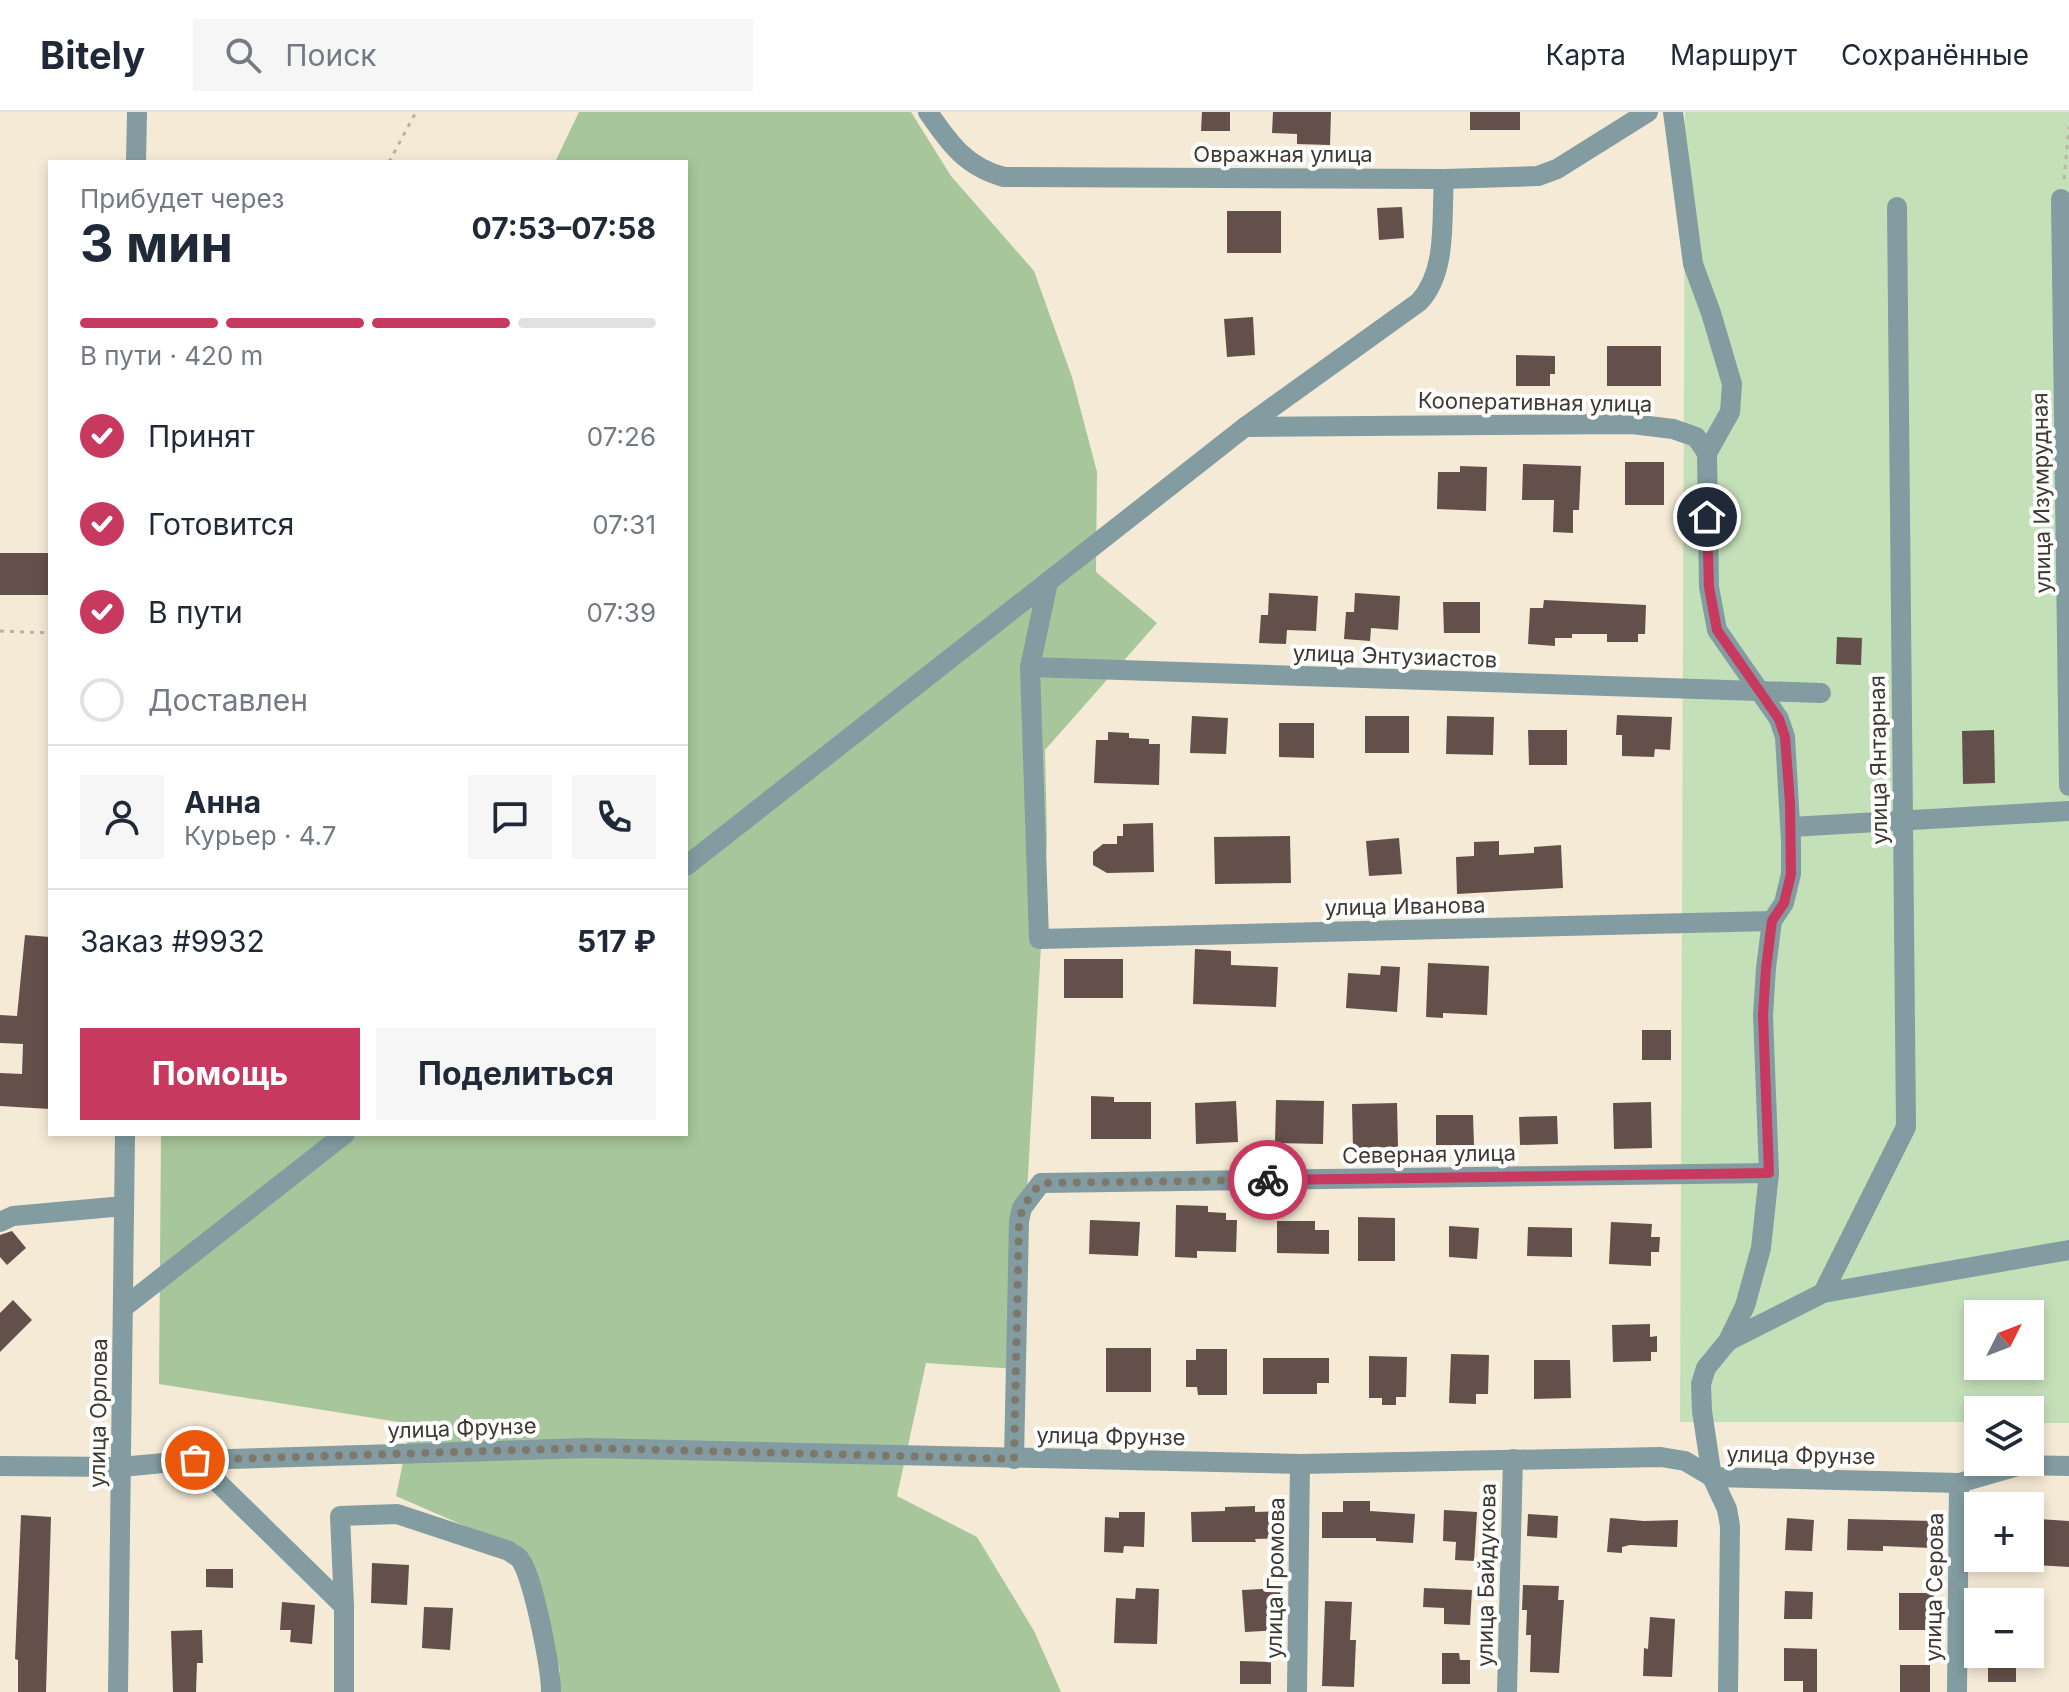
<!DOCTYPE html>
<html lang="ru">
<head>
<meta charset="utf-8">
<style>
  :root { --surface:#fff; --page:#f6f6f7; --text:#1f2937; --muted:#747a83; --line:#e0e1e3; --accent:#c83960 }
  body { margin:0; font-family:Inter,sans-serif; background:var(--page); color:var(--text); height:100vh; display:flex; flex-direction:column; font-size:30px; white-space:nowrap }
  * { box-sizing:border-box; margin:0 }
  p { font-size:26px; color:var(--muted) }
  .icon { flex:none; width:44px; height:44px; fill:none; stroke:currentColor; stroke-width:2; stroke-linecap:round; stroke-linejoin:round }
  .map { position:relative; flex:1; overflow:hidden }
  .sheet { position:absolute; left:48px; top:48px; width:640px; height:976px; display:flex; flex-direction:column; background:var(--surface); border-radius:0px; box-shadow:0 4px 12px #0003 }
  .sheet>* { flex:none }
  .needle { width:52px; rotate:48deg }
  .fabs { position:absolute; left:1964px; top:1188px; display:grid; gap:16px }
  .fabs a { display:grid; place-items:center; width:80px; height:80px; border-radius:0px; background:var(--surface); box-shadow:0 4px 12px #0003; font-size:40px }
  .pin { position:absolute; display:grid; place-items:center; width:68px; height:68px; color:#fff; margin:-34px; border:4px solid #fff; border-radius:50%; box-shadow:0 2px 8px #0007 }
  .courier { position:absolute; display:grid; place-items:center; width:80px; height:80px; margin:-40px; border:6px solid #c83960; border-radius:50%; background:#fff; color:#222; box-shadow:0 2px 10px #0007 }
  .summary em { font-style:normal; font-weight:700 }
  .summary div { display:flex; flex-direction:column-reverse }
  .summary { display:flex; align-items:center; justify-content:space-between; height:136px; padding:0 32px }
  h1 { font-size:52px; font-weight:700; line-height:60px }
  .bar { display:grid; grid-template-columns:repeat(4,1fr); gap:12px 8px; align-content:center; height:96px; padding:0 32px }
  .bar i { height:10px; border-radius:6px; background:var(--line) }
  .bar .on { background:var(--accent) }
  .bar p { grid-column:span 4 }
  .line { display:flex; align-items:center; gap:20px; padding:0 32px; border-top:2px solid var(--line) }
  .line div { flex:1 }
  .round { display:grid; place-items:center; flex:none; width:84px; height:84px; border-radius:0px; background:var(--page) }
  ol { padding:0 32px; list-style:none }
  li { display:flex; align-items:center; gap:24px; height:88px }
  li p { margin-inline-start:auto }
  li .icon { padding:8px; border-radius:50%; background:var(--accent); color:#fff; stroke-width:4 }
  li:last-child { color:var(--muted) }
  li i { width:44px; height:44px; border:4px solid var(--line); border-radius:50% }
  .primary-button { display:flex; gap:16px; margin-top:auto; padding:16px 32px }
  .primary-button a { flex:1; height:92px; border-radius:0px; background:var(--accent); color:#fff; font-size:32px; font-weight:700; line-height:92px; text-align:center }
  .primary-button a+a { background:var(--page); color:var(--text) }
  header { display:flex; align-items:center; gap:48px; box-sizing:border-box; height:112px; padding:0 40px; background:var(--surface); border-bottom:2px solid var(--line) }
  header strong { font-size:38px }
  nav { display:flex; gap:44px; margin-inline-start:auto; font-size:28px }
  .search { width:560px; height:72px; background:var(--page); display:flex; align-items:center; gap:20px; box-sizing:border-box; padding:0 28px; border-radius:0px; color:var(--muted); font-size:30px }
  .map>svg:first-child { display:block }
  .green { fill:#c4e0b9; fill-rule:evenodd }
  .forest { fill:#a7c69b }
  .building { fill:#64504a }
  .lines { fill:none; stroke-linecap:round; stroke-linejoin:round }
  .path { stroke:#bbb2a2; stroke-width:3; stroke-dasharray:4 6; stroke-linecap:butt }
  .minor { stroke:#829ca1; stroke-width:20 }
  .done { stroke:#7e786b; stroke-width:8; stroke-dasharray:0 14.4 }
  .route { stroke:#c83960; stroke-width:10 }
  .labels { text-anchor:middle; stroke-width:8; stroke-linejoin:round; paint-order:stroke }
  .street-label { font-size:22px; fill:#3e3a32; stroke:#fff }
</style>
</head>
<body>
<header>
<strong>Bitely</strong>
<div class="search"><svg class="icon" aria-label="search" viewBox="0 0 24 24"><circle cx="10" cy="10" r="6"/><path d="M15 15l6 6"/></svg>Поиск</div>
<nav><a>Карта</a><a>Маршрут</a><a>Сохранённые</a></nav>
</header>
<div class="map">
<svg width="2069" height="1580" viewBox="0 0 2069 1580">
  <rect width="100%" height="100%" fill="#f5ead6"/>
  <path class="green" d="M1685,0H2069V1311H2030V1298H1978V1310H1680ZM1978,1202H2030V1254H1978Z"/>
  <polygon class="forest" points="579,0 911,0 951,64 1034,159 1072,265 1097,360 1096,460 1157,511 1045,638 1047,728 1017,1257 926,1251 897,1384 977,1425 1034,1519 1061,1580 559,1580 560,1558 529,1442 396,1384 411,1312 159,1272 161,1022 686,1022 686,50 555,50"/>
  <g class="building">
    <polygon points="1202,0 1230,0 1230,19 1201,19"/>
    <polygon points="1273,0 1331,0 1330,33 1297,32 1297,22 1272,21"/>
    <rect x="1470" y="0" width="50" height="18"/>
    <polygon points="1402,95 1404,126 1379,128 1377,96"/>
    <rect x="1227" y="99" width="54" height="42"/>
    <polygon points="1253,205 1255,243 1227,245 1224,207"/>
    <rect x="1607" y="234" width="54" height="40"/>
    <polygon points="1516,243 1555,244 1555,262 1550,262 1550,274 1516,274"/>
    <rect x="1625" y="350" width="39" height="43"/>
    <polygon points="1523,352 1581,354 1579,398 1573,398 1573,421 1553,420 1554,388 1522,388"/>
    <polygon points="1460,354 1487,355 1486,399 1437,397 1438,360 1460,360"/>
    <rect x="0" y="441" width="50" height="42"/>
    <polygon points="1269,481 1318,484 1316,519 1287,518 1286,532 1259,531 1261,503 1268,503"/>
    <polygon points="1355,481 1400,484 1398,518 1371,516 1370,529 1344,527 1346,500 1354,500"/>
    <polygon points="1544,488 1646,493 1645,522 1638,522 1638,530 1607,530 1607,522 1572,522 1572,526 1555,526 1555,534 1528,532 1530,496 1543,496"/>
    <polygon points="1443,490 1480,490 1480,521 1444,521"/>
    <polygon points="1837,525 1862,526 1861,553 1836,552"/>
    <polygon points="1617,603 1672,605 1670,638 1655,637 1654,645 1622,644 1622,623 1616,623"/>
    <polygon points="1192,604 1228,606 1226,642 1190,641"/>
    <rect x="1365" y="604" width="44" height="37"/>
    <polygon points="1447,604 1494,605 1493,643 1446,642"/>
    <polygon points="1279,611 1314,611 1314,646 1279,645"/>
    <polygon points="1528,618 1567,618 1567,653 1529,653"/>
    <polygon points="1994,618 1995,671 1963,672 1962,619"/>
    <polygon points="1108,620 1129,621 1129,626 1149,627 1149,632 1160,632 1159,673 1094,671 1096,628 1108,628"/>
    <polygon points="1153,711 1154,760 1107,761 1093,753 1093,740 1103,732 1117,732 1117,724 1123,724 1123,712"/>
    <polygon points="1290,724 1291,771 1215,772 1214,725"/>
    <polygon points="1399,726 1402,762 1369,764 1366,729"/>
    <polygon points="1499,729 1499,743 1534,741 1534,735 1561,733 1563,776 1457,782 1456,745 1474,744 1474,730"/>
    <polygon points="25,823 50,825 50,997 0,994 0,961 22,962 23,932 0,931 0,903 17,904"/>
    <polygon points="1195,837 1231,839 1231,853 1278,855 1276,895 1193,892"/>
    <rect x="1064" y="847" width="59" height="39"/>
    <polygon points="1428,851 1489,854 1487,903 1443,901 1443,906 1426,905"/>
    <polygon points="1381,854 1400,855 1397,900 1346,896 1348,861 1380,863"/>
    <rect x="1642" y="918" width="29" height="30"/>
    <polygon points="1091,984 1114,985 1114,990 1151,990 1151,1027 1091,1027"/>
    <polygon points="1276,988 1324,989 1323,1032 1275,1031"/>
    <polygon points="1236,989 1238,1030 1196,1032 1195,991"/>
    <polygon points="1651,990 1652,1036 1614,1037 1613,991"/>
    <polygon points="1397,991 1398,1035 1353,1036 1352,992"/>
    <polygon points="1436,1003 1473,1003 1474,1033 1436,1033"/>
    <polygon points="1557,1004 1558,1032 1520,1033 1519,1005"/>
    <polygon points="1176,1093 1208,1094 1208,1100 1226,1101 1226,1108 1237,1108 1236,1140 1197,1139 1197,1146 1175,1145"/>
    <polygon points="1358,1105 1395,1106 1395,1149 1358,1149"/>
    <polygon points="1090,1108 1140,1110 1138,1144 1089,1142"/>
    <polygon points="1277,1109 1315,1109 1315,1118 1329,1118 1329,1142 1277,1141"/>
    <polygon points="1611,1110 1652,1112 1651,1125 1660,1125 1659,1140 1651,1140 1651,1154 1609,1152"/>
    <polygon points="1449,1114 1479,1116 1477,1147 1449,1145"/>
    <polygon points="1528,1115 1572,1116 1572,1145 1527,1144"/>
    <polygon points="12,1119 26,1136 7,1153 0,1145 0,1123"/>
    <polygon points="13,1188 32,1208 0,1240 0,1201"/>
    <polygon points="1650,1212 1650,1225 1657,1224 1657,1240 1651,1240 1651,1249 1613,1250 1612,1213"/>
    <rect x="1106" y="1236" width="45" height="44"/>
    <polygon points="1196,1237 1227,1237 1227,1283 1198,1283 1197,1275 1186,1275 1186,1248 1196,1248"/>
    <polygon points="1451,1242 1489,1243 1488,1282 1476,1282 1476,1292 1449,1291"/>
    <polygon points="1369,1244 1407,1245 1406,1285 1396,1285 1396,1293 1382,1293 1382,1286 1369,1286"/>
    <polygon points="1263,1246 1329,1246 1329,1271 1317,1271 1317,1282 1263,1282"/>
    <polygon points="1534,1248 1570,1248 1571,1286 1534,1287"/>
    <polygon points="1343,1389 1370,1389 1370,1399 1415,1402 1413,1431 1376,1429 1376,1426 1322,1426 1322,1400 1343,1400"/>
    <polygon points="1255,1394 1255,1400 1286,1399 1286,1426 1255,1427 1256,1430 1192,1430 1191,1400 1225,1399 1225,1395"/>
    <polygon points="1444,1398 1477,1400 1474,1449 1455,1448 1456,1430 1443,1429"/>
    <polygon points="1119,1400 1145,1400 1144,1435 1124,1434 1123,1441 1104,1440 1105,1405 1119,1406"/>
    <polygon points="1528,1402 1558,1404 1557,1426 1527,1424"/>
    <polygon points="21,1403 51,1405 46,1580 18,1580 18,1548 15,1547"/>
    <polygon points="1610,1406 1644,1409 1678,1408 1677,1435 1630,1433 1622,1435 1622,1441 1607,1440"/>
    <polygon points="1787,1406 1814,1408 1812,1439 1785,1438"/>
    <polygon points="1848,1407 1933,1409 1932,1436 1883,1434 1883,1439 1847,1438"/>
    <polygon points="2038,1407 2069,1409 2069,1455 2036,1453"/>
    <polygon points="372,1451 409,1453 407,1493 371,1491"/>
    <polygon points="206,1457 233,1457 233,1476 206,1475"/>
    <polygon points="1523,1473 1559,1474 1558,1488 1564,1488 1559,1561 1530,1560 1531,1523 1526,1523 1527,1498 1522,1498"/>
    <polygon points="1136,1476 1159,1477 1157,1532 1114,1531 1116,1486 1135,1487"/>
    <polygon points="1280,1476 1282,1518 1245,1520 1242,1478"/>
    <polygon points="1424,1476 1472,1478 1470,1513 1444,1512 1444,1496 1423,1495"/>
    <polygon points="1785,1479 1813,1480 1812,1507 1784,1507"/>
    <rect x="1899" y="1481" width="35" height="37"/>
    <polygon points="1325,1489 1352,1490 1350,1528 1356,1528 1354,1575 1322,1574"/>
    <polygon points="282,1490 315,1493 312,1532 290,1530 291,1518 280,1518"/>
    <polygon points="424,1495 453,1496 450,1538 422,1536"/>
    <polygon points="1650,1505 1675,1507 1672,1565 1643,1564 1644,1536 1648,1537"/>
    <polygon points="202,1518 203,1551 197,1551 196,1580 173,1580 171,1519"/>
    <polygon points="1784,1536 1817,1537 1817,1580 1803,1580 1803,1569 1784,1569"/>
    <polygon points="1442,1541 1459,1541 1460,1548 1470,1548 1470,1572 1442,1572"/>
    <polygon points="1988,1543 2016,1544 2016,1570 1988,1570"/>
    <polygon points="1240,1549 1271,1550 1271,1572 1240,1572"/>
    <rect x="1900" y="1553" width="30" height="27"/>
  </g>
  <g class="lines">
    <g class="path">
      <polyline points="389,50 416,0"/>
      <polyline points="2064,67 2069,15"/>
      <polyline points="0,519 50,521"/>
    </g>
    <g class="minor">
      <path d="M928,0C949,31 966,55 1004,65L1444,67L1538,64L1557,57L1648,0"/>
      <polyline points="1673,0 1693,152 1711,201 1732,272 1730,300 1707,341"/>
      <polyline points="136,50 137,0"/>
      <polyline points="2061,87 2069,674"/>
      <polyline points="1245,315 1632,312 1673,317 1696,325 1707,341 1709,475 1717,518 1779,607 1785,625 1791,729 1791,762 1784,791 1772,809 1766,856 1763,903 1769,1061 1761,1136 1745,1194 1728,1229 1706,1256 1701,1272 1702,1299 1712,1365 1727,1397 1730,1414 1728,1580"/>
      <polyline points="1048,470 1030,555 1039,827 1772,809"/>
      <polyline points="1030,555 1821,581"/>
      <polyline points="1791,715 2069,699"/>
      <path d="M686,754L1245,315L1419,190C1448,159 1441,107 1444,67"/>
      <polyline points="0,1110 13,1104 124,1094"/>
      <polyline points="1823,1181 1906,1015 1897,95"/>
      <polyline points="123,1196 345,1022"/>
      <polyline points="1728,1229 1823,1181 2069,1138"/>
      <polyline points="1014,1347 1019,1109 1022,1096 1041,1071 1769,1061"/>
      <polyline points="195,1348 344,1494"/>
      <polyline points="0,1354 121,1355 195,1348 588,1336 1300,1352 1661,1345 1685,1349 1712,1365 1959,1371 2022,1353 2069,1354"/>
      <polyline points="118,1580 125,1022"/>
      <path d="M344,1580V1494L340,1404L397,1402L509,1439C512,1442 516,1443 519,1446C533,1461 551,1558 551,1580"/>
      <polyline points="1297,1580 1300,1352"/>
      <polyline points="1507,1580 1513,1347"/>
      <polyline points="1957,1580 1959,1371"/>
    </g>
  </g>
  <g class="lines">
    <path class="done" d="M195,1348L588,1336L1014,1347L1019,1109C1023,1093 1030,1083 1041,1071L1268,1068"/>
    <polyline class="route" points="1268,1068 1769,1061 1763,903 1766,856 1772,809 1784,791 1791,762 1790,691 1785,625 1779,607 1717,518 1709,475 1707,405"/>
  </g>
  <g class="labels">
    <g class="street-label">
      <text x="1283" y="50">Овражная улица</text>
      <text transform="translate(1535 290) rotate(1)" y="8">Кооперативная улица</text>
      <text transform="translate(2041 381) rotate(-91)" y="8">улица Изумрудная</text>
      <text transform="translate(1395 544) rotate(2)" y="8">улица Энтузиастов</text>
      <text transform="translate(1878 648) rotate(-91)" y="8">улица Янтарная</text>
      <text transform="translate(1405 794) rotate(-1)" y="8">улица Иванова</text>
      <text transform="translate(1429 1042) rotate(-1)" y="8">Северная улица</text>
      <text transform="translate(98 1301) rotate(-89)" y="8">улица Орлова</text>
      <text transform="translate(462 1316) rotate(-2)" y="8">улица Фрунзе</text>
      <text transform="translate(1111 1324) rotate(1)" y="8">улица Фрунзе</text>
      <text transform="translate(1801 1343) rotate(1)" y="8">улица Фрунзе</text>
      <text transform="translate(1486 1463) rotate(-89)" y="8">улица Байдукова</text>
      <text transform="translate(1275 1466) rotate(-89)" y="8">улица Громова</text>
      <text transform="translate(1934 1475) rotate(-89)" y="8">улица Серова</text>
    </g>
  </g>
</svg>
<div class="fabs">
<a><svg class="needle" viewBox="-14 -14 28 28"><path d="M0-13l5 13h-10z" fill="#e53935"/><path d="M0 13l5-13h-10z" fill="#747a83"/></svg></a>
<a><svg class="icon" aria-label="layers" viewBox="0 0 24 24"><path d="M12 4l9 5-9 5-9-5zM3 14l9 5 9-5"/></svg></a>
<a>+</a>
<a>−</a>
</div>
<div class="pin" style="left:195px;top:1348px;background:#ea580c"><svg class="icon" aria-label="bag" viewBox="0 0 24 24"><path d="M5 8h14l-1 12H6zM9 8a3 3 0 0 1 6 0"/></svg></div>
<div class="pin" style="left:1707px;top:405px;background:#1f2937"><svg class="icon" aria-label="home" viewBox="0 0 24 24"><path d="M3 11l9-7 9 7M6 9v11h12V9"/></svg></div>
<div class="courier" style="left:1268px;top:1068px"><svg class="icon" aria-label="bike" viewBox="0 0 24 24"><circle cx="6" cy="16" r="4"/><circle cx="18" cy="16" r="4"/><path d="M6 16l4-8h5l3 8M10 8l3 8H6M13 5h3"/></svg></div>
<section class="sheet">
<div class="summary"><div><h1>3 мин</h1><p>Прибудет через</p></div><em>07:53–07:58</em></div>
<div class="bar"><i class="on"></i><i class="on"></i><i class="on"></i><i></i><p>В пути · 420 m</p></div>
<ol>
<li><svg class="icon" aria-label="check" viewBox="0 0 24 24"><path d="M5 12l5 5 9-10"/></svg>Принят<p>07:26</p></li>
<li><svg class="icon" aria-label="check" viewBox="0 0 24 24"><path d="M5 12l5 5 9-10"/></svg>Готовится<p>07:31</p></li>
<li><svg class="icon" aria-label="check" viewBox="0 0 24 24"><path d="M5 12l5 5 9-10"/></svg>В пути<p>07:39</p></li>
<li><i></i>Доставлен</li>
</ol>
<div class="line" style="height:144px"><a class="round"><svg class="icon" aria-label="person" viewBox="0 0 24 24"><circle cx="12" cy="8" r="4"/><path d="M4 21q1-7 8-7t8 7"/></svg></a><div><b>Анна</b><p>Курьер · 4.7</p></div><a class="round"><svg class="icon" aria-label="chat" viewBox="0 0 24 24"><path d="M4 5h16v11H9l-5 4z"/></svg></a><a class="round"><svg class="icon" aria-label="phone" viewBox="0 0 24 24"><path d="M5 4h4l2 5-3 2q2 4 5 5l2-3 5 2v4C11 20 4 13 5 4z"/></svg></a></div>
<div class="line" style="height:104px"><div>Заказ #9932</div><b>517 ₽</b></div>
<div class="primary-button"><a>Помощь</a><a>Поделиться</a></div>
</section>
</div>
</body>
</html>
